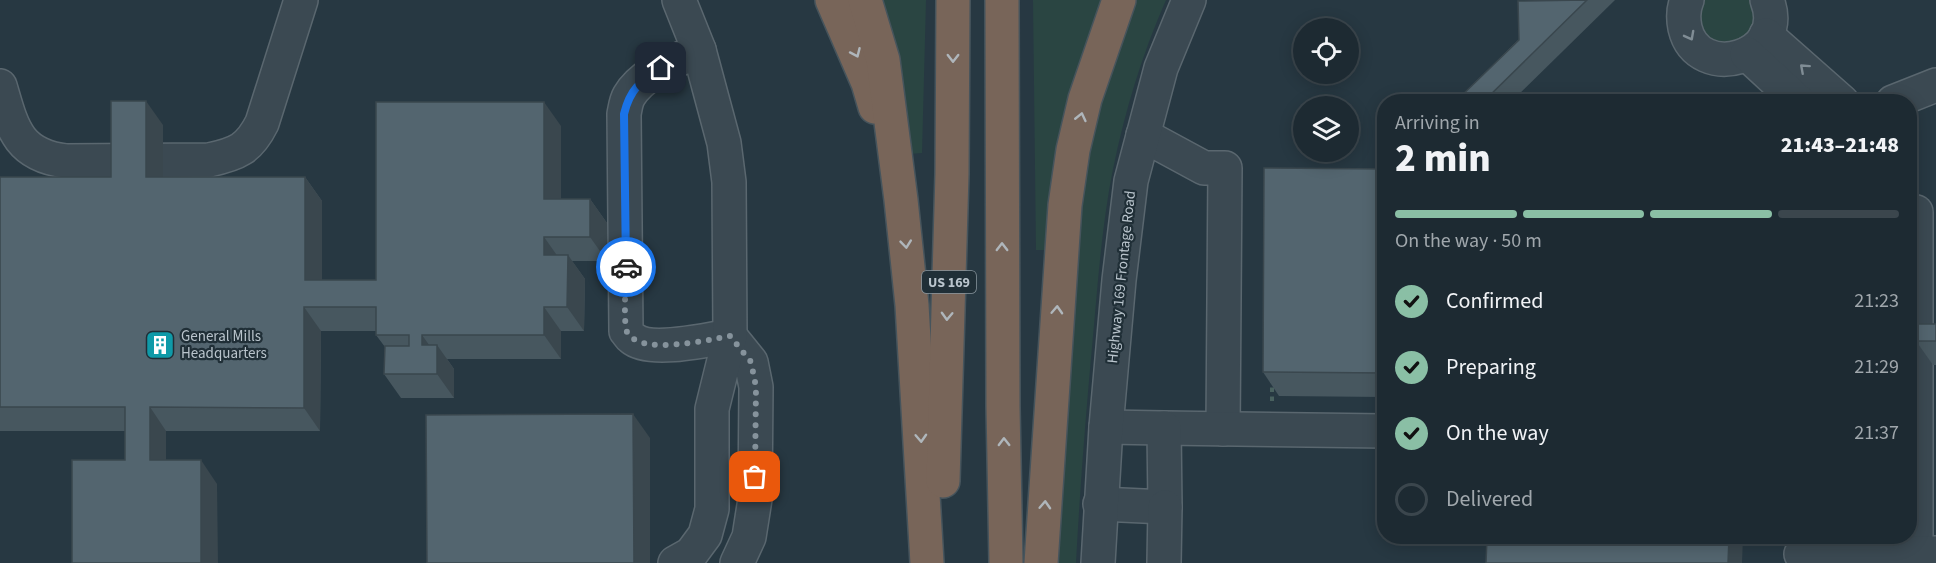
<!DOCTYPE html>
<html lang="en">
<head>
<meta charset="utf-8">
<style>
  :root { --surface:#1d2a32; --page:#25323a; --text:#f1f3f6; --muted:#a0a7ac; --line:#3b464d; --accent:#8abfa5 }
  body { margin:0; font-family:"Source Sans 3",sans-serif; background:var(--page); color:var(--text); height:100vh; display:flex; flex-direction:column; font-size:22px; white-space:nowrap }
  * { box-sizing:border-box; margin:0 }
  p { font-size:20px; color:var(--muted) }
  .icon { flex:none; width:33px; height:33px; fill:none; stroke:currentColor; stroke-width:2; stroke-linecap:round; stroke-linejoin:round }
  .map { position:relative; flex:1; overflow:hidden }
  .sheet { position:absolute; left:1377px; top:94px; width:540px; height:450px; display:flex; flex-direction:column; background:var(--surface); border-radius:24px; box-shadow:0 3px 15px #0003,0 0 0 2px var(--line) }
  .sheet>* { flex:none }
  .buttons { position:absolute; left:1293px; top:18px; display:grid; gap:12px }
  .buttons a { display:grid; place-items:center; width:66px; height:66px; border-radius:50%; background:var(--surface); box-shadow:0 3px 15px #0003,0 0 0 2px var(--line); font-size:30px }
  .pin { position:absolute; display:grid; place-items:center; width:51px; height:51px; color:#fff; margin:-26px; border-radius:12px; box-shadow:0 3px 9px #0006 }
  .courier { position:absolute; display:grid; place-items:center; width:60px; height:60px; margin:-30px; border:4px solid #1a73e8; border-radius:50%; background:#fff; color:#222; box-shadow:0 2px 8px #0007 }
  .headline em { font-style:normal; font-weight:800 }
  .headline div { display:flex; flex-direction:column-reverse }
  .headline { display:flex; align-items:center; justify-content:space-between; height:102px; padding:0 18px }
  h1 { font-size:39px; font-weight:800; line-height:45px }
  .bar { display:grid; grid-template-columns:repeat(4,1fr); gap:9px 6px; align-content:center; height:72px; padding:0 18px }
  .bar i { height:8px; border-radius:4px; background:var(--line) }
  .bar .selected { background:var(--accent) }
  .bar p { grid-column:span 4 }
  ol { padding:0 18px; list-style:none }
  li { display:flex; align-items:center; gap:18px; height:66px }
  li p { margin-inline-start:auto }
  li .icon { padding:6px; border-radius:50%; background:var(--accent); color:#111; stroke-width:4 }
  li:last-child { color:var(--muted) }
  li i { width:33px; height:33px; border:3px solid var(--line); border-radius:50% }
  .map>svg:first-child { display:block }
  .green { fill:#2a4542 }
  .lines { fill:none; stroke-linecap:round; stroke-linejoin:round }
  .minor-casing { stroke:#5a676f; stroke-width:36 }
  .highway-casing { stroke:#46545c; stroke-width:36 }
  .path { stroke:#49615f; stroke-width:4; stroke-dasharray:4.5 4.5; stroke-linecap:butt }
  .minor { stroke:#3b4952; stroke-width:33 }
  .highway { stroke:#786559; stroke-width:33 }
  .wall { fill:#47575f }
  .shaded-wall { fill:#3a474e }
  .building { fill:#53656f; stroke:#3a474e; stroke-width:1.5 }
  .oneway { stroke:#808d95 }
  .oneway2 { stroke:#afb6bb }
  .done { stroke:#86939c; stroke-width:6; stroke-dasharray:0 10.8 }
  .route { stroke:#1a73e8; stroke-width:8 }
  .labels { text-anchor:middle; stroke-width:4.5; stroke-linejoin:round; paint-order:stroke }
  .shield { fill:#202f37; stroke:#8b979f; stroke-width:1.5 }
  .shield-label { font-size:14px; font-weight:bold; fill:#b9c4cc }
  .street-label { font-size:15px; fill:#b9c4cc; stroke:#202f37 }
  .poi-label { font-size:15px; fill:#b9c4cc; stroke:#202f37; text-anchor:start }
</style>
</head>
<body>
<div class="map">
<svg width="1936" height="563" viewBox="0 0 1936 563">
  <rect width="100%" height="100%" fill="#273842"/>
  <g class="green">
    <polygon points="879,0 926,0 922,153 908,154"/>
    <polygon points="1033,0 1107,0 1049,250 1036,250"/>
    <path d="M1136,0H1166C1142,54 1125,111 1113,169C1102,224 1098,281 1093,336C1086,412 1080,487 1076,563H1053L1067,340L1088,137Z"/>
    <path d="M1704,0H1749L1755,15L1751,32L1728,46C1722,44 1713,43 1709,39C1698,30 1696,12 1704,0Z"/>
  </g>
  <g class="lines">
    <g class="minor-casing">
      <g id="minor">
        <path d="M1687,0C1683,9 1683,18 1685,28C1698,84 1790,58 1767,0"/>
        <polyline points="1766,35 1842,102"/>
        <path d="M699,50C675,62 643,72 629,96C626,101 625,109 624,114L626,331C628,333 629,336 632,338C649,353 708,340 730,336L751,362L756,387L755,499L749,537L737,563"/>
        <polyline points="1747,54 1799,102"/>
        <path d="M0,86C12,127 17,155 66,161L209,160C237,154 249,149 262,123L301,0"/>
        <polyline points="1893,102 1936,85"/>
        <polyline points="1143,135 1204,168 1225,168 1223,429"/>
        <polyline points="1916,212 1916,553"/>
        <polyline points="1164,428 1384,431"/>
        <polyline points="1100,504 1165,507 1164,428 1106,427"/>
        <polyline points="1801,554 1936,553"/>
        <polyline points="675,563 691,554 705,535 712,509 712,409 730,336 729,182 724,143 699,50 679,0"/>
        <polyline points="1098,563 1106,427 1119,280 1131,181 1161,68 1189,0"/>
        <polyline points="1164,563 1165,507"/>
      </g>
    </g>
    <g class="highway-casing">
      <g id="highway">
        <polyline points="832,0 868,83 875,107"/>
        <polyline points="865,0 883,60 901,200 912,305 927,563"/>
        <polyline points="1002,0 1003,407 1006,563"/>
        <polyline points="943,481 952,174 953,0"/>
        <polyline points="1041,563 1065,205 1073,150 1085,99 1119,0"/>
      </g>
    </g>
    <polyline class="path" points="1272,401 1272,382"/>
    <use href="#minor" class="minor"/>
    <use href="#highway" class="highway"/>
  </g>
  <g class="wall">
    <polygon points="1559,0 1615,0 1511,102 1455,102"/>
    <polygon points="163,125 163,177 305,177 322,201 322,280 376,280 561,126 561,199 590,199 607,223 607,261 572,261 585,279 584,331 561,331 561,359 447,359 454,369 454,398 401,398 384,374 385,347 376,335 376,331 321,331 320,431 166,431 166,460 217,484 125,460 125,431 0,431 0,177 111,177"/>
    <polygon points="1384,169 1384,397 1279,396 1263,372"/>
    <polygon points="1936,324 1936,365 1933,365 1916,341"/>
  </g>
  <g class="shaded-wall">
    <polygon points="146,101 163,125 163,201 146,177"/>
    <polygon points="544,102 561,126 561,223 544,199"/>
    <polygon points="305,177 322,201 322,304 305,280"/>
    <polygon points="590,199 607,223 607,261 590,237"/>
    <polygon points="544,237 561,261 544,255"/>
    <polygon points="568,255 585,279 584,331 567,307"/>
    <polygon points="304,307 321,331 320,431 304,408"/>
    <polygon points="544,307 561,331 561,359 544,335"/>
    <polygon points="422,335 437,356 437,345 454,369 454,398 437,374 422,345"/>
    <polygon points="150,407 166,431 166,484 150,460"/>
    <polygon points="633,414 650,438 650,563 634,563"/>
    <polygon points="201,460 217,484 218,563 201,563"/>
    <polygon points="1729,537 1743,537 1742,563 1728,563"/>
  </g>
  <g class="building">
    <polygon points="1587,0 1483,102 1455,102 1519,40 1518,1"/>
    <polygon points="111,101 146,101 146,177 305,177 305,280 376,280 376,102 544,102 544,199 590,199 590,237 544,237 544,255 568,255 567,307 544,307 544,335 422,335 422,345 437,345 437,374 384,374 385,346 409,346 409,335 376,335 376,307 304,307 304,408 150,407 150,460 201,460 201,563 72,563 72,460 125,460 125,407 0,407 0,177 111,177"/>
    <polygon points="1264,168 1384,169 1384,373 1263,372"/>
    <rect x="1916" y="324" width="20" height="17"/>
    <polygon points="633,414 634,563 427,563 426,415"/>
    <polygon points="1487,537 1729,537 1728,563 1486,563"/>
  </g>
  <defs><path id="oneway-chevron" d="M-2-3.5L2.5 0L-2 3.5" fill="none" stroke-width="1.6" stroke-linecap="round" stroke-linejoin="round" transform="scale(1.5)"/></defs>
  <g class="oneway">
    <use href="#oneway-chevron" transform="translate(1690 36) rotate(62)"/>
    <use href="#oneway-chevron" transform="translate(1804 68) rotate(-138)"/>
  </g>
  <g class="oneway2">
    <use href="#oneway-chevron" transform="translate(856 53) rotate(66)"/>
    <use href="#oneway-chevron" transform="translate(953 58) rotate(90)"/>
    <use href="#oneway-chevron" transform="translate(1081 117) rotate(-77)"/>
    <use href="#oneway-chevron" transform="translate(906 244) rotate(84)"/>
    <use href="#oneway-chevron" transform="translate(1002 247) rotate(-90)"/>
    <use href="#oneway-chevron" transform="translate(1057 310) rotate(-87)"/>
    <use href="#oneway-chevron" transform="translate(947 316) rotate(92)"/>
    <use href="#oneway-chevron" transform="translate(921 438) rotate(87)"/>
    <use href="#oneway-chevron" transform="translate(1004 442) rotate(-91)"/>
    <use href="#oneway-chevron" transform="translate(1045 505) rotate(-87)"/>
  </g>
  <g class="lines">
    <path class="done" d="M626,267C626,280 623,323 627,332C639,356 708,340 730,336L751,362L756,387L755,477"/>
    <path class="route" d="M626,267L624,114C630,89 640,82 661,68"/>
  </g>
  <defs>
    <g id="building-square" transform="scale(1.5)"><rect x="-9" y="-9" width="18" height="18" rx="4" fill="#0f9aa8" stroke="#202f37"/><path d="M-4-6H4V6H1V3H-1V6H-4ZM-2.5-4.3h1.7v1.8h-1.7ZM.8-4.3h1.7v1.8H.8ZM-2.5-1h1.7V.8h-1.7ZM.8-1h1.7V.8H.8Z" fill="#fff"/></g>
  </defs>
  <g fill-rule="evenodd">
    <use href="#building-square" x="160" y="345"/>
  </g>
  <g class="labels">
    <rect class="shield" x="922" y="271" width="54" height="22" rx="4.5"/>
    <g class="shield-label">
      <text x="949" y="287">US 169</text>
    </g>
    <g class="street-label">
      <text transform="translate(1121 277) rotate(-84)" y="5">Highway 169 Frontage Road</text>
    </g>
    <g class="poi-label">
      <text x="181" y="341">General Mills<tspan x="181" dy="17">Headquarters</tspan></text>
    </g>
  </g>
</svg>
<div class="buttons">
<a><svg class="icon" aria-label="locate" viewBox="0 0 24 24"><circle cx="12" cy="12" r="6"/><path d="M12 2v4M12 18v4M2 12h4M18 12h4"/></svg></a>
<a><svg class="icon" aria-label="layers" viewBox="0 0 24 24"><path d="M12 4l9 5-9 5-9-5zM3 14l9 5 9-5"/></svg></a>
</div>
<div class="pin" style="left:755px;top:477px;background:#ea580c"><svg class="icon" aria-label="bag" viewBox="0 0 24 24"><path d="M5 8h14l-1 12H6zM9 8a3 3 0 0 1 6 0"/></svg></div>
<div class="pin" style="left:661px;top:68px;background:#1f2937"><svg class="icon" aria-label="home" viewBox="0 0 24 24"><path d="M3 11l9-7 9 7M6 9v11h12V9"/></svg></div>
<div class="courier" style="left:626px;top:267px"><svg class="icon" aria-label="car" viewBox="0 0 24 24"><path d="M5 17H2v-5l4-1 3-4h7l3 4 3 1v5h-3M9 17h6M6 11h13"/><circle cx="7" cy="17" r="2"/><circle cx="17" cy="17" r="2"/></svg></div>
<section class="sheet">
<div class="headline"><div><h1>2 min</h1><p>Arriving in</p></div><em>21:43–21:48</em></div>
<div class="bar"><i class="selected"></i><i class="selected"></i><i class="selected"></i><i></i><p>On the way · 50 m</p></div>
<ol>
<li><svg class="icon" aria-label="check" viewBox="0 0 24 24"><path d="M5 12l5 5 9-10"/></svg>Confirmed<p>21:23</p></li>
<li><svg class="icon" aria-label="check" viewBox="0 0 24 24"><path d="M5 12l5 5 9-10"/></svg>Preparing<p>21:29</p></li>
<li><svg class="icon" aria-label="check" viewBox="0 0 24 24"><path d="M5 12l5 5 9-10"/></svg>On the way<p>21:37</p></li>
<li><i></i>Delivered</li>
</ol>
</section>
</div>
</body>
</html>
